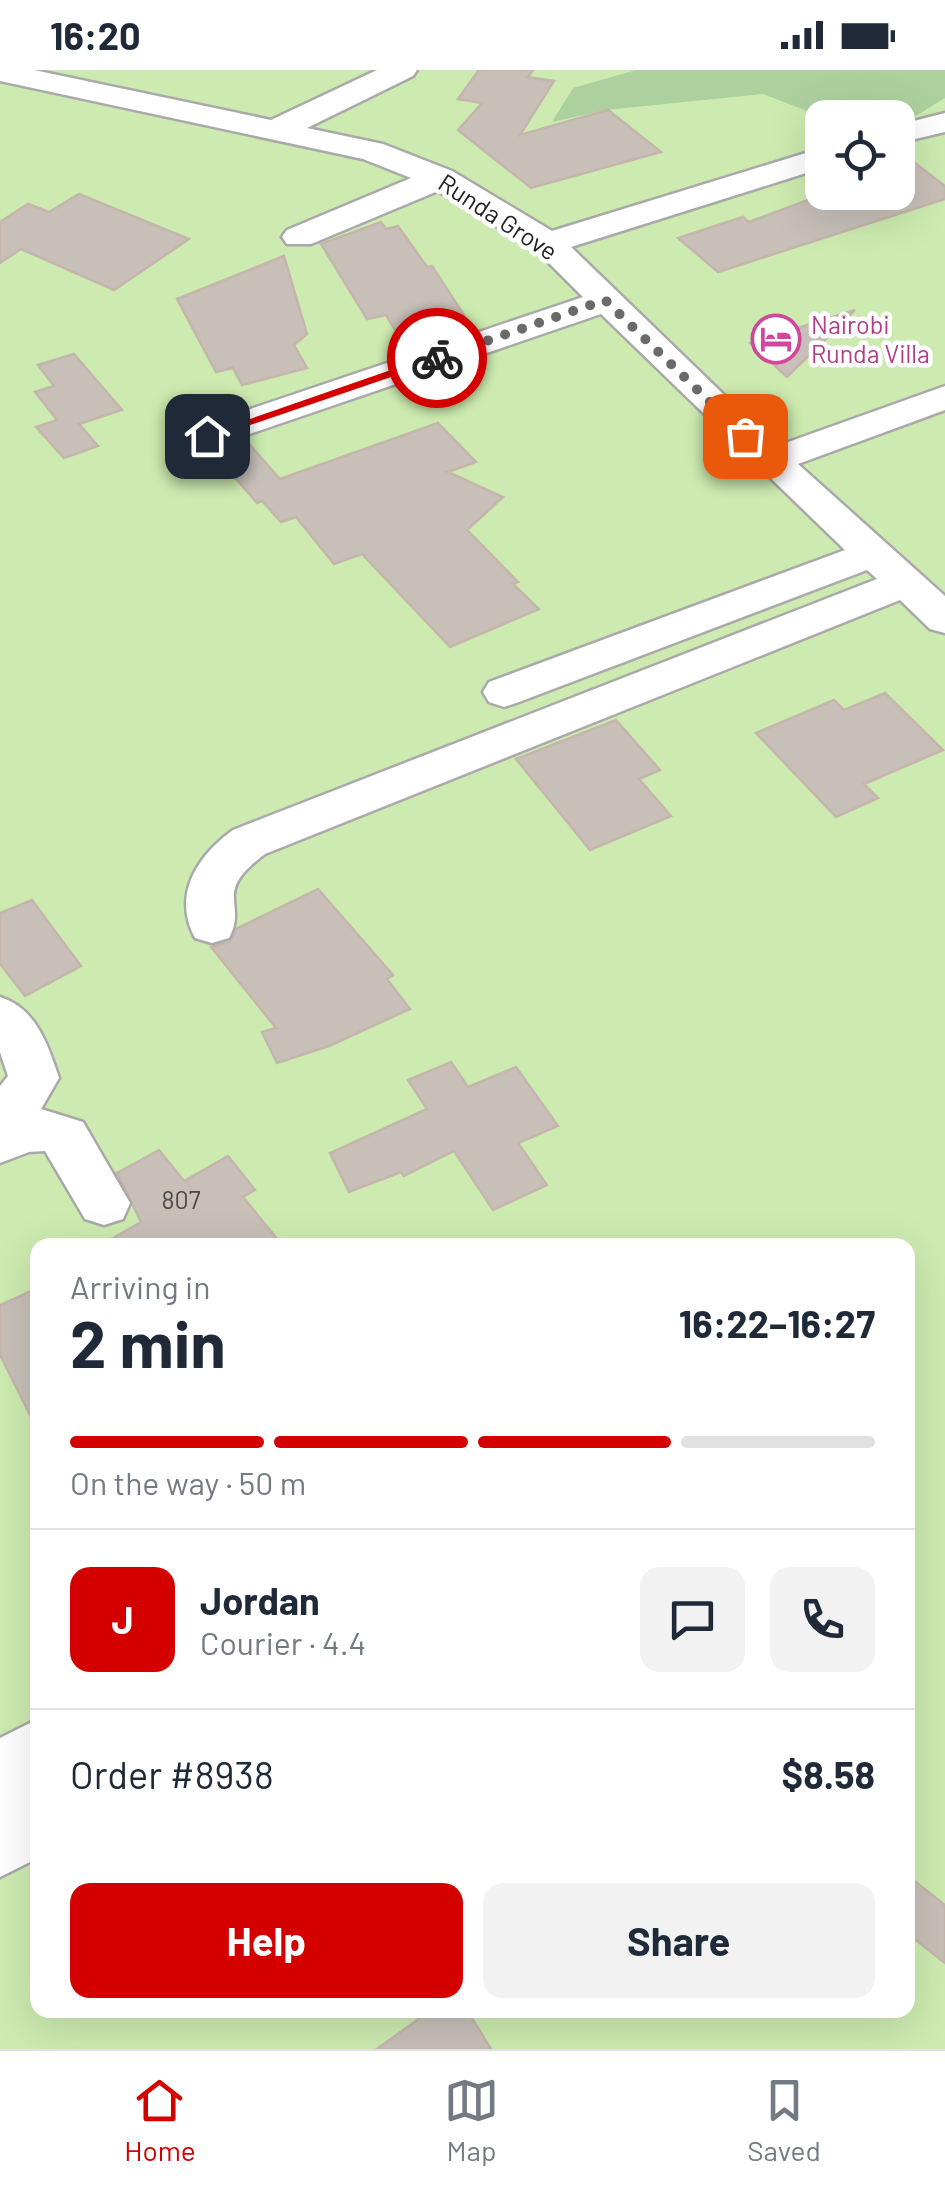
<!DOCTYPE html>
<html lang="en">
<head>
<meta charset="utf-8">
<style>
  :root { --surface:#fff; --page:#f2f2f3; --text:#1f2937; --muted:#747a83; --line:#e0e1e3; --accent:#d40000 }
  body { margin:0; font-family:Barlow,sans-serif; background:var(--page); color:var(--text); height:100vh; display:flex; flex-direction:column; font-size:38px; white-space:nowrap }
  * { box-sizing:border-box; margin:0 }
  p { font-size:32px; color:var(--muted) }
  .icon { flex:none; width:55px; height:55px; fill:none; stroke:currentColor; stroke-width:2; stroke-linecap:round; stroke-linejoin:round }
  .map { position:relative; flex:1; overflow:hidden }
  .panel { position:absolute; left:30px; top:1168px; width:885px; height:780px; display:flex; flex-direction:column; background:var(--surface); border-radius:20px; box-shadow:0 10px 40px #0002 }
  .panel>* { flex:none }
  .controls { position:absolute; left:805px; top:30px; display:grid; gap:20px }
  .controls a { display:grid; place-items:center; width:110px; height:110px; border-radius:20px; background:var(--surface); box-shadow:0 10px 40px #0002; font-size:50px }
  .pin { position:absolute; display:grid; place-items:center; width:85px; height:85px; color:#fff; margin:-42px; border-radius:20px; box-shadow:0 5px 15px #0006 }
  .courier { position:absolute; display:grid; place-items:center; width:100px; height:100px; margin:-50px; border:8px solid #d40000; border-radius:50%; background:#fff; color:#222; box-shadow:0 2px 12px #0007 }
  .summary em { font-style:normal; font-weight:700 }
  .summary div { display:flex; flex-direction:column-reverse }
  .summary { display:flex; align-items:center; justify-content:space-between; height:170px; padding:0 40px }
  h1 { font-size:65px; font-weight:700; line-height:75px }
  .bar { display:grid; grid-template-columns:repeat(4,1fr); gap:15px 10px; align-content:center; height:120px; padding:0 40px }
  .bar i { height:12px; border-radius:8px; background:var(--line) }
  .bar .current { background:var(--accent) }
  .bar p { grid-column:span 4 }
  .line { display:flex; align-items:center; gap:25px; padding:0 40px; border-top:2px solid var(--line) }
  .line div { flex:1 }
  .round { display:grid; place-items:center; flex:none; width:105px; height:105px; border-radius:20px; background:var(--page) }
  .button { display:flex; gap:20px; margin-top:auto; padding:20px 40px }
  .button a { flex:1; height:115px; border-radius:20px; background:var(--accent); color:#fff; font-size:40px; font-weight:700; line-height:115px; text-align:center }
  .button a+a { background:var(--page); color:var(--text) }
  .status { display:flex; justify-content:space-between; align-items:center; height:70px; padding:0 50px; background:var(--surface); direction:ltr }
  .status svg { height:28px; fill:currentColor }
  .menu { display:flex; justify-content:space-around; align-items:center; height:140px; border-top:2px solid var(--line); background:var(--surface); font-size:28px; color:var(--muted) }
  .menu a { display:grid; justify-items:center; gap:5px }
  .menu .current { color:var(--accent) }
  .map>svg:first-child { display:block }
  .grass { fill:#cdebb0; fill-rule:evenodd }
  .forest { fill:#add19e }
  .building { fill:#c7bfb8; stroke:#c4b6ab; stroke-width:2.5 }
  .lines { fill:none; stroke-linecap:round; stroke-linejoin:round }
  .minor-casing { stroke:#a9a9a9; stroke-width:5 }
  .minor { fill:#fff; fill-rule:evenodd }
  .route { fill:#d40000 }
  .done { stroke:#6b6a68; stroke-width:10; stroke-dasharray:0 18 }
  .labels { text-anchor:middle; stroke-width:9; stroke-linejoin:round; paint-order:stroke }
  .far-street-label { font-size:25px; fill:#222; stroke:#fff }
  .far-hotel-label { font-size:25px; fill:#b23c85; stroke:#fff; text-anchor:start }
  .number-label { font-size:25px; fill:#4b4948 }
</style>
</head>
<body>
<div class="status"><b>16:20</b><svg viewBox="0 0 49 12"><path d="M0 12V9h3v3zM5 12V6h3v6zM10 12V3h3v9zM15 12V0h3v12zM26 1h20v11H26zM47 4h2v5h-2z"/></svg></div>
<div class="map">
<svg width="945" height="1979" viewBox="0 0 945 1979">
  <rect width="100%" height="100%" fill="#f2efe9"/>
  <path class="grass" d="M0,0H945V1979H0ZM822,48H898V122H822ZM38,1175H908V1940H38Z"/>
  <polygon class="forest" points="636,0 945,0 945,28 898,57 898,48 823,47 763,24 606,40 552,52 573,18"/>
  <g class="building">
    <polygon points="479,0 533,0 528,7 554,11 520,65 608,40 661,82 531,118 458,60 482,33 458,29"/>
    <polygon points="898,80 945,116 945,129 718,202 678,168 743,147 749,152 829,122 898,122"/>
    <polygon points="79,124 189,169 114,220 21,179 0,193 0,152 28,134 49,142"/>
    <polygon points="381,152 386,159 398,156 427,197 432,196 471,256 402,271 386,245 367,249 321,174"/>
    <polygon points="284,186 307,264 294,275 307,298 242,315 233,298 216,302 177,229"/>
    <polygon points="855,240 787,307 750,273"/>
    <polygon points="74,284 122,340 79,354 98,376 64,388 36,357 57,350 35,322 54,316 38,295"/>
    <polygon points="438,353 476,392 448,402 503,427 467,460 518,512 513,514 539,539 450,577 362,484 334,494 296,447 281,452 262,431 257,433 217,387 250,375 280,409"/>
    <polygon points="885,623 943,680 864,714 878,728 836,747 756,663 834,630 844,640"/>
    <polygon points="616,650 660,700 639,709 671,746 590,780 516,689"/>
    <polygon points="318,819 393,905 387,909 410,939 329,976 277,993 262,962 276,958 211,877 230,872 236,859"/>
    <polygon points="32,830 81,896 25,926 0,894 0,843"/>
    <polygon points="451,992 468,1017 516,997 558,1056 518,1073 547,1115 493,1140 454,1081 404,1106 401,1102 349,1122 330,1083 427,1039 408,1010"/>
    <polygon points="159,1080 184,1111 228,1086 255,1120 243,1127 282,1175 101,1175 141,1152 117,1103"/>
    <polygon points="38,1218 38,1361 0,1285 0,1235"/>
    <polygon points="908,1806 945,1835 945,1893 908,1864"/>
    <polygon points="431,1940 467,1940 491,1979 377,1979"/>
  </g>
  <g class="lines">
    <g class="minor-casing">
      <g id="minor">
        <path d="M0,0H34L271,50L377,0H417L413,6L307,58L383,74L452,101L552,161L822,78V98L571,177L777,376L945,316V340L798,394L945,526V563L930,559L900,530L265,784C211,824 248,832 229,868L212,873L195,868C172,825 197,786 233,760L877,509L867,500L519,632L504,637L489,632L483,622L489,612L845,480L601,244L220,374L207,377L194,374L188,366L194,358L583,227L536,180L438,121L311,174H287L282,167L287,160L411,108L363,89L0,11Z"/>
        <polygon points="945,43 945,62 898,73 898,55"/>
        <path d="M0,927C36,938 48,975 59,1008L41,1039L83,1052L130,1133L123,1149L104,1155L85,1149L45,1081L29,1082L0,1093V1016L8,1006L0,982Z"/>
        <polygon points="38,1649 38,1788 0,1807 0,1668"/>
      </g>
    </g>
    <use href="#minor" class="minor"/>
  </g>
  <polygon class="route" points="437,284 441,290 212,368 201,366"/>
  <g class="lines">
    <polyline class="done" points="437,288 605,230 745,366"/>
  </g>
  <defs>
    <g id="hotel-ring" transform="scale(2.5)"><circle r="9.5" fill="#fff" stroke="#d1479c" stroke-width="1.5"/><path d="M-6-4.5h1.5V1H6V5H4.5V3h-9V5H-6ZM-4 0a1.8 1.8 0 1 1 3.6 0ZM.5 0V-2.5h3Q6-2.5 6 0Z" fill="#d1479c"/></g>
  </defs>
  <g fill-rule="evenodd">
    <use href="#hotel-ring" x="776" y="269"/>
  </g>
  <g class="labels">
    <g class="far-street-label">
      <text transform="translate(498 147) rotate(33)" y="9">Runda Grove</text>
    </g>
    <g class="far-hotel-label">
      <text x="811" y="264">Nairobi<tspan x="811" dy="29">Runda Villa</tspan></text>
    </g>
    <g class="number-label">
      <text x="181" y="1139">807</text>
    </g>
  </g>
</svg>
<div class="controls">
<a><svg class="icon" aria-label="locate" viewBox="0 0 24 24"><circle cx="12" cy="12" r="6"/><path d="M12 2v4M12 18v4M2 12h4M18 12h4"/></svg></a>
</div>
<div class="pin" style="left:745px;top:366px;background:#ea580c"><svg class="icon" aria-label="bag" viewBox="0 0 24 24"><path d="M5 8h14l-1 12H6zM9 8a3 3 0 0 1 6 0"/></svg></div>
<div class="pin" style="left:207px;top:366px;background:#1f2937"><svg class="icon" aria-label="home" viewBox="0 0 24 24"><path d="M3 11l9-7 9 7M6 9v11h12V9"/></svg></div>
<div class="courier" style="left:437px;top:288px"><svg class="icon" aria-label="bike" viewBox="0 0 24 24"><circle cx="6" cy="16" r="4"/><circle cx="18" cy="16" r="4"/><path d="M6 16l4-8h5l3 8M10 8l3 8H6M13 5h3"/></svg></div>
<section class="panel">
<div class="summary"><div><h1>2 min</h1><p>Arriving in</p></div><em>16:22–16:27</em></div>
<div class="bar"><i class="current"></i><i class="current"></i><i class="current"></i><i></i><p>On the way · 50 m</p></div>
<div class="line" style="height:180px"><b class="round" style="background:var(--accent);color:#fff">J</b><div><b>Jordan</b><p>Courier · 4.4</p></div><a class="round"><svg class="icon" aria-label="chat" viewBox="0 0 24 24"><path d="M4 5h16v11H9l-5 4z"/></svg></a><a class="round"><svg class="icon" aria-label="phone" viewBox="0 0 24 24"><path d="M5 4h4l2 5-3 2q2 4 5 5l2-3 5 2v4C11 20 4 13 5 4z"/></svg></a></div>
<div class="line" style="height:130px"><div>Order #8938</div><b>$8.58</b></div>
<div class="button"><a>Help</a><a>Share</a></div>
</section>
</div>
<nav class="menu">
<a class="current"><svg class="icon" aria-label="home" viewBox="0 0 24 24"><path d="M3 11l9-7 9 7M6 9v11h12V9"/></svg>Home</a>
<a><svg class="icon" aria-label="map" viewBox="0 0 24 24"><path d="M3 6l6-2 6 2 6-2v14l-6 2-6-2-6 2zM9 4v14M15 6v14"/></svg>Map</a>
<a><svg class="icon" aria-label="saved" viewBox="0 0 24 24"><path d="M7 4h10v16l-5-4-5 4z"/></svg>Saved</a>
</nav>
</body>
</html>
